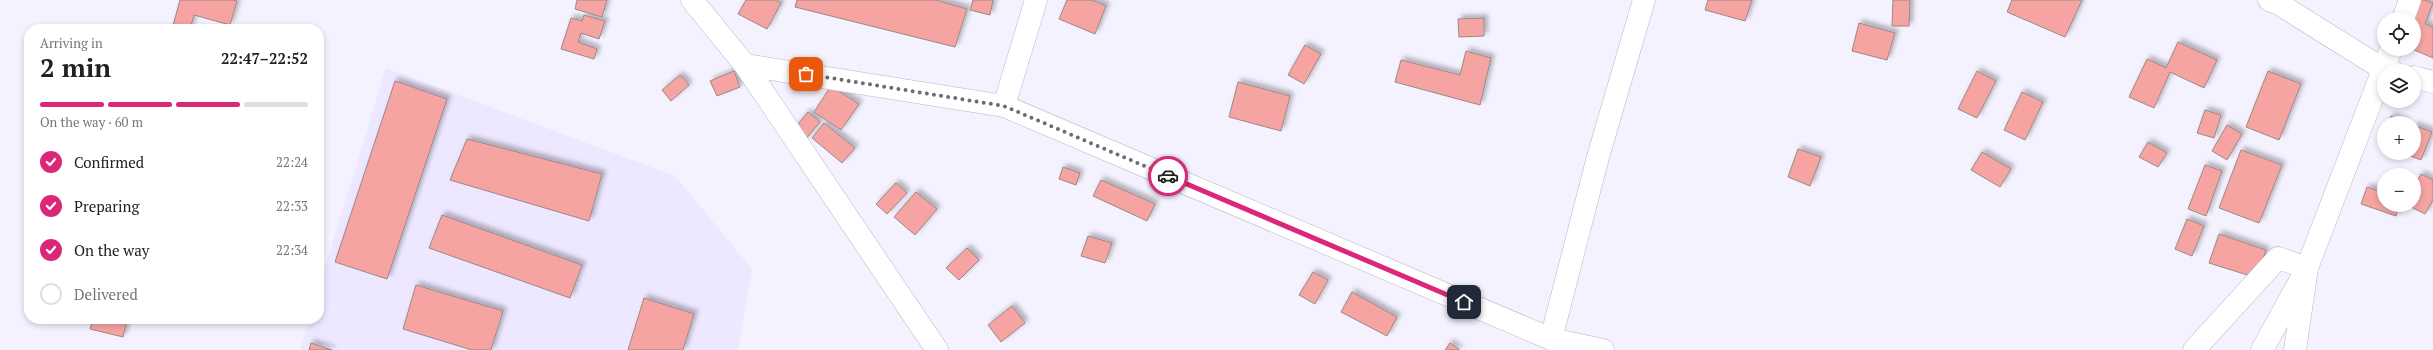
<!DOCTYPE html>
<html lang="en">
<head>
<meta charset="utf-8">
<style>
  :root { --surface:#fff; --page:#f6f6f6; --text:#202124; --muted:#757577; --line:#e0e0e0; --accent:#db2777 }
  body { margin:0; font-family:"PT Serif",serif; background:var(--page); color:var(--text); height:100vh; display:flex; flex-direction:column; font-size:15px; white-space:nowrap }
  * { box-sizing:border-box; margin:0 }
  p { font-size:13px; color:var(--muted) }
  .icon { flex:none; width:22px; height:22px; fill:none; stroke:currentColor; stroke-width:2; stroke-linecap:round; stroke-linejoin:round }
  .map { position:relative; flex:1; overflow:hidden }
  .sheet { position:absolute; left:24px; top:24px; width:300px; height:300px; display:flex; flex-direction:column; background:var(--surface); border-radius:16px; box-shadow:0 2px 6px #0003 }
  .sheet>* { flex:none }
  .buttons { position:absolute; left:2377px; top:12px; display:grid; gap:8px }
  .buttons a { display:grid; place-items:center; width:44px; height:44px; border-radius:50%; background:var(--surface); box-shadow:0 2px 6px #0003; font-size:20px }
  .pin { position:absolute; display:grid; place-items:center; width:34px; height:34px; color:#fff; margin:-17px; border-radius:8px; box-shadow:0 2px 6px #0006 }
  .courier { position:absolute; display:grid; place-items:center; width:40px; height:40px; margin:-20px; border:3px solid #db2777; border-radius:50%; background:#fff; color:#222; box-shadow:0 1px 5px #0007 }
  .overview em { font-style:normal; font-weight:800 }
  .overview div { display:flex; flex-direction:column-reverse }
  .overview { display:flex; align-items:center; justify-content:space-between; height:68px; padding:0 16px }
  h1 { font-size:26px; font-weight:800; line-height:30px }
  .bar { display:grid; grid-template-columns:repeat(4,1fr); gap:6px 4px; align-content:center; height:48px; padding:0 16px }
  .bar i { height:5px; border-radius:3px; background:var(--line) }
  .bar .current { background:var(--accent) }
  .bar p { grid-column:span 4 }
  ol { padding:0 16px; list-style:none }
  li { display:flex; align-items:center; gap:12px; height:44px }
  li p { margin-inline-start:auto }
  li .icon { padding:4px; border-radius:50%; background:var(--accent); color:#fff; stroke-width:4 }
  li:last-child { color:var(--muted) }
  li i { width:22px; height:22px; border:2px solid var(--line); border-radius:50% }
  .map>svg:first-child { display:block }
  .built { fill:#ede7ff }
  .building { fill:#f6a4a2; stroke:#9a8887; filter:url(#shadow) }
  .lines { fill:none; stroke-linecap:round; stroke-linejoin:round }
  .minor-casing { stroke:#b9b5c5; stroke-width:23 }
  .minor { stroke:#fff; stroke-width:22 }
  .done { stroke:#6d6b73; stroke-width:4; stroke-dasharray:0 7.2 }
  .route { stroke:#db2777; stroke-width:5 }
</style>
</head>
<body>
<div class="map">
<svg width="2433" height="350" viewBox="0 0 2433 350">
  <defs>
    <filter id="shadow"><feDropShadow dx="3.5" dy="-3.5" stdDeviation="2" flood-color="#0004"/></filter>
  </defs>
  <rect width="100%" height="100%" fill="#f5f2ff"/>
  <polygon class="built" points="386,68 675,176 752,269 738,350 300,350 309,319 319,319 319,287"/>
  <g class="building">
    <polygon points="180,0 233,0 237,1 230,25 194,15 190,29 172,29"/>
    <polygon points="577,0 607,0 602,17 575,9"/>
    <polygon points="746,0 775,0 781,3 767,29 738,14"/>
    <polygon points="797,0 936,0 967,9 955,47 795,7"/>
    <polygon points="973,0 993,0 990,15 970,10"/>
    <polygon points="1067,0 1092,0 1106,6 1095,34 1059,19"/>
    <polygon points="1708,0 1752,0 1745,21 1705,10"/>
    <polygon points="1893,0 1910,0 1909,26 1892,26"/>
    <polygon points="2012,0 2082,0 2065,37 2007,12"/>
    <polygon points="2417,0 2425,0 2433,3 2425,24 2433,27 2433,58 2412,49 2414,49 2414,19"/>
    <polygon points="584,15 605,21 599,39 581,33 578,42 597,49 594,59 561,49 571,18 582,21"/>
    <polygon points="1484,18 1484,36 1459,37 1458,19"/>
    <polygon points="1859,23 1895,33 1887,60 1852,51"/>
    <polygon points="2178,42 2217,60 2204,88 2170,72 2154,108 2129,97 2147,59 2166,68"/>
    <polygon points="1305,45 1321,54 1304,84 1288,75"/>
    <polygon points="1466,51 1491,58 1480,105 1395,82 1401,60 1460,75"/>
    <polygon points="734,71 740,87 717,96 710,81"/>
    <polygon points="1977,71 1996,81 1977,118 1958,109"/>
    <polygon points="2268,71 2301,84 2279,140 2246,127"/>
    <polygon points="680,75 689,85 671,101 662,90"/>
    <polygon points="395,81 447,99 387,279 335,262"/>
    <polygon points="1238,82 1290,96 1281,131 1229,117"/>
    <polygon points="831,86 859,104 841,130 814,112"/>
    <polygon points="2022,92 2043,102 2025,140 2004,130"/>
    <polygon points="2205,110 2221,115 2214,138 2197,133"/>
    <polygon points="808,112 820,122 804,141 792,131"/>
    <polygon points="2391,116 2408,123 2388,123"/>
    <polygon points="824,123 855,148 842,163 812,138"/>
    <polygon points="2227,125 2242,134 2227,160 2212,151"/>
    <polygon points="2414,125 2432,132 2421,160 2402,153 2414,153"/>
    <polygon points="467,139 602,174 589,221 450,180"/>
    <polygon points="2148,142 2167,153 2158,167 2139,157"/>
    <polygon points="1798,149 1821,157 1810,186 1788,177"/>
    <polygon points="2241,150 2282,165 2259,223 2219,208"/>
    <polygon points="1982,152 2011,169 2000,187 1971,170"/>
    <polygon points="2205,165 2222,171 2206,216 2188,209"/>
    <polygon points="1063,167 1080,173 1076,185 1059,179"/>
    <polygon points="2421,174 2433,180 2433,200 2425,214 2407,205 2414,205 2414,187"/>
    <polygon points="1101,180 1155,204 1147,221 1093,196"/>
    <polygon points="896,183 907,193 887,214 876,204"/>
    <polygon points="2367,187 2384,193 2384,205 2399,205 2396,216 2361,204"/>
    <polygon points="916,192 937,209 915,235 894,217"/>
    <polygon points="442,215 582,265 570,298 429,248"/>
    <polygon points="2187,219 2204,226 2192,256 2175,249"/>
    <polygon points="2219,234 2266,250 2257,278 2209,263"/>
    <polygon points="1088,236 1112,243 1105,263 1081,256"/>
    <polygon points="967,248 979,260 959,280 946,268"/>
    <polygon points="1313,272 1328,280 1315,304 1299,295"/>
    <polygon points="416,285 503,311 491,350 472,350 403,329"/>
    <polygon points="1352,292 1397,317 1387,336 1341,312"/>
    <polygon points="644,298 694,314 683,350 628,350"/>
    <polygon points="1012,306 1025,323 1001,342 988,325"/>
    <polygon points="93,319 127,319 123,337 90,329"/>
    <polygon points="311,343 332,350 309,350"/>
    <polygon points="1450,343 1459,349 1459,350 1445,350"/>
  </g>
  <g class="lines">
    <g class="minor-casing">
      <g id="minor">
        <polyline points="692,0 745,65 937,350"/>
        <polyline points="2269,0 2279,4 2383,69 2392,71"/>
        <polyline points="2403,19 2410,0"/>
        <polyline points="745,65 1004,106 1551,339 1603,350"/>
        <polyline points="2414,77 2433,82"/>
        <polyline points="1004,106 1036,0"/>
        <polyline points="1551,339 1598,157 1644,0"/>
        <polyline points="2194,350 2278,258 2307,268 2295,350"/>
        <polyline points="2262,350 2307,268 2391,49"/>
      </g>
    </g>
    <use href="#minor" class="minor"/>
  </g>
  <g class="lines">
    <polyline class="done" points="806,74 1004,106 1168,176"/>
    <polyline class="route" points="1168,176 1464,302"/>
  </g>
</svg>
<div class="buttons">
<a><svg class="icon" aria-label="locate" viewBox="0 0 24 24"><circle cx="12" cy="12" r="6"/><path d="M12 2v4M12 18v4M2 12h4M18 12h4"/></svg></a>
<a><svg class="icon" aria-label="layers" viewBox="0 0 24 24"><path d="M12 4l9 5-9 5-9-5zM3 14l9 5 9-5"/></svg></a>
<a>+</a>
<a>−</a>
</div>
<div class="pin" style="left:806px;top:74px;background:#ea580c"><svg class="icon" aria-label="bag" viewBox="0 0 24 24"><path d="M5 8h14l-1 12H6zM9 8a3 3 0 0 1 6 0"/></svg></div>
<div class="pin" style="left:1464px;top:302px;background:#1f2937"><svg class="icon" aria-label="home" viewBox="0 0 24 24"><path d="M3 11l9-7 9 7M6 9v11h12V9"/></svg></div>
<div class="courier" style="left:1168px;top:176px"><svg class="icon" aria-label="car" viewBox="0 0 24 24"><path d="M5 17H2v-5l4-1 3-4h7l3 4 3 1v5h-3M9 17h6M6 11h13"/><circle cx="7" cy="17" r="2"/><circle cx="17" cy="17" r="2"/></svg></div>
<section class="sheet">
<div class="overview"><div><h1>2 min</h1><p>Arriving in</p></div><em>22:47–22:52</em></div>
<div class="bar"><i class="current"></i><i class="current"></i><i class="current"></i><i></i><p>On the way · 60 m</p></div>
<ol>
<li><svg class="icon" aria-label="check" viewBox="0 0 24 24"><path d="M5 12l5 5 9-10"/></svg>Confirmed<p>22:24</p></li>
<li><svg class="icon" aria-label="check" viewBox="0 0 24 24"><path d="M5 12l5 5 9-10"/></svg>Preparing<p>22:33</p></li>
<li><svg class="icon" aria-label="check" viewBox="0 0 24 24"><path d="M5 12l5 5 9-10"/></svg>On the way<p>22:34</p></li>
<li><i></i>Delivered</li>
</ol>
</section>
</div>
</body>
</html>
